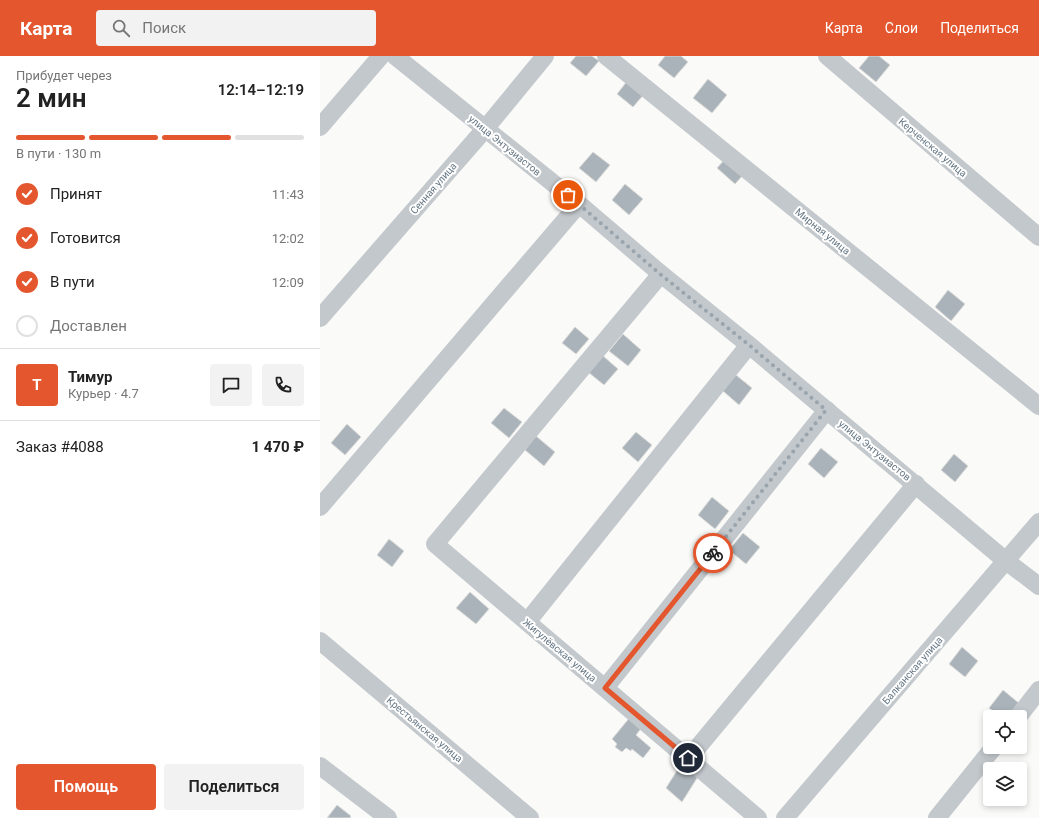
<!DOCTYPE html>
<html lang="ru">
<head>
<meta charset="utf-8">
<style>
  :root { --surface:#fff; --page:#f2f2f2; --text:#222; --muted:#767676; --line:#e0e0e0; --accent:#e4572e }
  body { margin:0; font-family:Roboto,sans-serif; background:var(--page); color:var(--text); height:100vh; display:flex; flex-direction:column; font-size:15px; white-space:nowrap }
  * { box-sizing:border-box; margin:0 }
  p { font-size:13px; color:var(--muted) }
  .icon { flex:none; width:22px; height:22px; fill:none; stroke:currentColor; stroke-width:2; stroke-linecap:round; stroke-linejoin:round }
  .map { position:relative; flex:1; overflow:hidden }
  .panel { display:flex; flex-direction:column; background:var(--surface); width:320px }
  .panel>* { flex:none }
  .controls { position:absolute; left:663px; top:654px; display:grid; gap:8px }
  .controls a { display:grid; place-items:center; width:44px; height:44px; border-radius:4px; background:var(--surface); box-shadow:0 2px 6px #0003; font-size:20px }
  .pin { position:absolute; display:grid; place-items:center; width:34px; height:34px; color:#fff; margin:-17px; border:2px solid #fff; border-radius:50%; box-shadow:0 1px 4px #0007 }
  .courier { position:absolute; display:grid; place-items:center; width:40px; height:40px; margin:-20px; border:3px solid #e4572e; border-radius:50%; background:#fff; color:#222; box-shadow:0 1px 5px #0007 }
  .head em { font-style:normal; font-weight:600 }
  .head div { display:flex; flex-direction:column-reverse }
  .head { display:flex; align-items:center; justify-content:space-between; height:68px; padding:0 16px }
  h1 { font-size:26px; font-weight:600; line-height:30px }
  .bar { display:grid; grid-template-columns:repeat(4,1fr); gap:6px 4px; align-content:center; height:48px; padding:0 16px }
  .bar i { height:5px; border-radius:3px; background:var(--line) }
  .bar .on { background:var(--accent) }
  .bar p { grid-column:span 4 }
  .line { display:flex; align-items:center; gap:10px; padding:0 16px; border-top:1px solid var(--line) }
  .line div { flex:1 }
  .round { display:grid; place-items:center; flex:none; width:42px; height:42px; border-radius:4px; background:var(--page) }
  ol { padding:0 16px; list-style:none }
  li { display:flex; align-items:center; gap:12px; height:44px }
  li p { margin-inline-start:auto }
  li .icon { padding:4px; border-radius:50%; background:var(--accent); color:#fff; stroke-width:4 }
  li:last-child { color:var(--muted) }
  li i { width:22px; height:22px; border:2px solid var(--line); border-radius:50% }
  .primary-button { display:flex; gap:8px; margin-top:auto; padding:8px 16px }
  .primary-button a { flex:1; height:46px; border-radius:4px; background:var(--accent); color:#fff; font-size:16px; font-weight:600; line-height:46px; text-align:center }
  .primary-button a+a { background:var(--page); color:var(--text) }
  header { display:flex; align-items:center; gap:24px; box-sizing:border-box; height:56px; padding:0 20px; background:var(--accent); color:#fff }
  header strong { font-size:19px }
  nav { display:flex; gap:22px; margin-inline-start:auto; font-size:14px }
  .search { width:280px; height:36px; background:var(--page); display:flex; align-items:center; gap:10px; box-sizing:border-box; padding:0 14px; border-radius:4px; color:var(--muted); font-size:15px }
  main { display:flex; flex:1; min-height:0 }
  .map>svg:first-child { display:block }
  .building { fill:#aab3b9; stroke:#dcdcda }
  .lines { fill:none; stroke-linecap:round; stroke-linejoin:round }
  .minor { stroke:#c3c8cc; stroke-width:18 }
  .done { stroke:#99a4ac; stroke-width:4; stroke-dasharray:0 7.2 }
  .route { stroke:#e4572e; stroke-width:5 }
  .labels { text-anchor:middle; stroke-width:4; stroke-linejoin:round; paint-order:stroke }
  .street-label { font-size:10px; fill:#657683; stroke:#fff }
</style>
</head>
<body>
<header>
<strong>Карта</strong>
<div class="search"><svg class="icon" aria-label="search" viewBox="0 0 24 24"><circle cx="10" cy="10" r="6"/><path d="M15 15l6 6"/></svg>Поиск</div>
<nav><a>Карта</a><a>Слои</a><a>Поделиться</a></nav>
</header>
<main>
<section class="panel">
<div class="head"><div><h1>2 мин</h1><p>Прибудет через</p></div><em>12:14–12:19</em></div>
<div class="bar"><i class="on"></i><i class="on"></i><i class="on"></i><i></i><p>В пути · 130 m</p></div>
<ol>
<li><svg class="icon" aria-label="check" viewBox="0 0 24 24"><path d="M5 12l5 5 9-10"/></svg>Принят<p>11:43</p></li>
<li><svg class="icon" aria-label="check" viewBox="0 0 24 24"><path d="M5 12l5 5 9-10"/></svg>Готовится<p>12:02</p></li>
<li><svg class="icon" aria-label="check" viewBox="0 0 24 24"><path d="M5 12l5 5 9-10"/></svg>В пути<p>12:09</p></li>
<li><i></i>Доставлен</li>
</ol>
<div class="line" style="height:72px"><b class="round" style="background:var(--accent);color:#fff">Т</b><div><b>Тимур</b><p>Курьер · 4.7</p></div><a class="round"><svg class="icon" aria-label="chat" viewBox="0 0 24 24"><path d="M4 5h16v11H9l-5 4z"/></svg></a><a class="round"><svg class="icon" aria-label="phone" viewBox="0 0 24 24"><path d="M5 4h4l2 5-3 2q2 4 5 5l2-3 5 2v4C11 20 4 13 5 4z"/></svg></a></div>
<div class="line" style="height:52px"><div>Заказ #4088</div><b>1 470 ₽</b></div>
<div class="primary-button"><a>Помощь</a><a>Поделиться</a></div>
</section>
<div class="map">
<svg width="719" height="762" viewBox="0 0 719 762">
  <rect width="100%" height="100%" fill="#fafaf8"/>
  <g class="building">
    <polygon points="256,0 272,0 279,5 266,20 250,7"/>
    <polygon points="345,0 361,0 368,6 354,22 338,9"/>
    <polygon points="549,0 559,0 570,9 556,26 539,12"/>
    <polygon points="388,23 407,39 392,57 373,42"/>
    <polygon points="308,24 325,37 313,51 297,38"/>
    <polygon points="273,96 290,109 276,126 259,112"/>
    <polygon points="406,102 424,118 415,128 397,112"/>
    <polygon points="305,128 323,143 309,159 292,144"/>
    <polygon points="628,234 645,248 631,265 615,251"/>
    <polygon points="255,271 269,283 256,298 242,287"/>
    <polygon points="303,278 321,294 308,310 289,295"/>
    <polygon points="282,299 298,313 284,329 268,316"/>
    <polygon points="416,319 432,332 419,349 403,335"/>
    <polygon points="184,352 202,366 189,382 171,367"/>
    <polygon points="27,368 41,381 25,399 11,387"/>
    <polygon points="316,376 332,389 318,406 302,392"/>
    <polygon points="216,380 235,396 224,410 205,394"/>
    <polygon points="501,392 518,406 504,422 488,408"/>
    <polygon points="634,398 648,410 635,426 621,414"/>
    <polygon points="392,441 409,455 395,473 378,459"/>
    <polygon points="423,477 440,491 426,508 409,494"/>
    <polygon points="69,483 84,495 72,511 57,499"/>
    <polygon points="150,536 169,553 156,568 136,552"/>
    <polygon points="642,591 658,605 645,621 629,608"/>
    <polygon points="683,634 700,648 690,661 681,661 669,652"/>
    <polygon points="311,660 323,670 316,679 331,692 323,702 312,693 311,695 306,692 302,696 295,691 297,688 292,683"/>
    <polygon points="363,705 379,719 362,746 346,732"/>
    <polygon points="17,749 31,760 30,762 7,762"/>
  </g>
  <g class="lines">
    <g class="minor">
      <polyline points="75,0 259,148 341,218 429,289 686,505 719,530"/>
      <polyline points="286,0 719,350"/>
      <polyline points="507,0 719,181"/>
      <polyline points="0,71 61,0"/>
      <polyline points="341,218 115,488 438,762"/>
      <polyline points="0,262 165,73 225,0"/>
      <polyline points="0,451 259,148"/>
      <polyline points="207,566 429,289"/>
      <polyline points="0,585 210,762"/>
      <polyline points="285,632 507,354"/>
      <polyline points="698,661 719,634"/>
      <polyline points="368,703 596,428"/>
      <polyline points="0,710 68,762"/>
      <polyline points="465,762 719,466"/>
      <polyline points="617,762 674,691"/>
    </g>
  </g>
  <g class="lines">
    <polyline class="done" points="248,139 340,218 429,289 506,354 393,497"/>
    <polyline class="route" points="368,702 285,632 393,497"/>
  </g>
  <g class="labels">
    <g class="street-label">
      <text transform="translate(185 89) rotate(39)" y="4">улица Энтузиастов</text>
      <text transform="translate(613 91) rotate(40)" y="4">Керченская улица</text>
      <text transform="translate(113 132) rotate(-49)" y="4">Сенная улица</text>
      <text transform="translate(503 175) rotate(39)" y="4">Мирная улица</text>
      <text transform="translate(555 394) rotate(39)" y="4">улица Энтузиастов</text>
      <text transform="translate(240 594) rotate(40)" y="4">Жигулёвская улица</text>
      <text transform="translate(592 614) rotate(-49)" y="4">Балканская улица</text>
      <text transform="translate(105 673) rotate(40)" y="4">Крестьянская улица</text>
    </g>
  </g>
</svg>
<div class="controls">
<a><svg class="icon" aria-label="locate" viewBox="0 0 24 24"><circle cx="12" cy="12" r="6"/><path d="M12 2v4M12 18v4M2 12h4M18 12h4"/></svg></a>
<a><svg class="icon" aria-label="layers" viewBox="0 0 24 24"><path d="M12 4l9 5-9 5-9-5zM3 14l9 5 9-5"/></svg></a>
</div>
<div class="pin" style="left:248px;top:139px;background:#ea580c"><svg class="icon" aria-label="bag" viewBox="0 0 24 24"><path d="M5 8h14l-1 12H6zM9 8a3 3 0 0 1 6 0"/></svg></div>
<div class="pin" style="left:368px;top:702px;background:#1f2937"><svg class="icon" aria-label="home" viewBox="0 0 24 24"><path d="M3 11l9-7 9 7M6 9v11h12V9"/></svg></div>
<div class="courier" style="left:393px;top:497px"><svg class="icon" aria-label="bike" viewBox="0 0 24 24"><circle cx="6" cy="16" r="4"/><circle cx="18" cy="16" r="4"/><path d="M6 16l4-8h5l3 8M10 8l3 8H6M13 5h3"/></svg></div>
</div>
</main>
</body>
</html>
